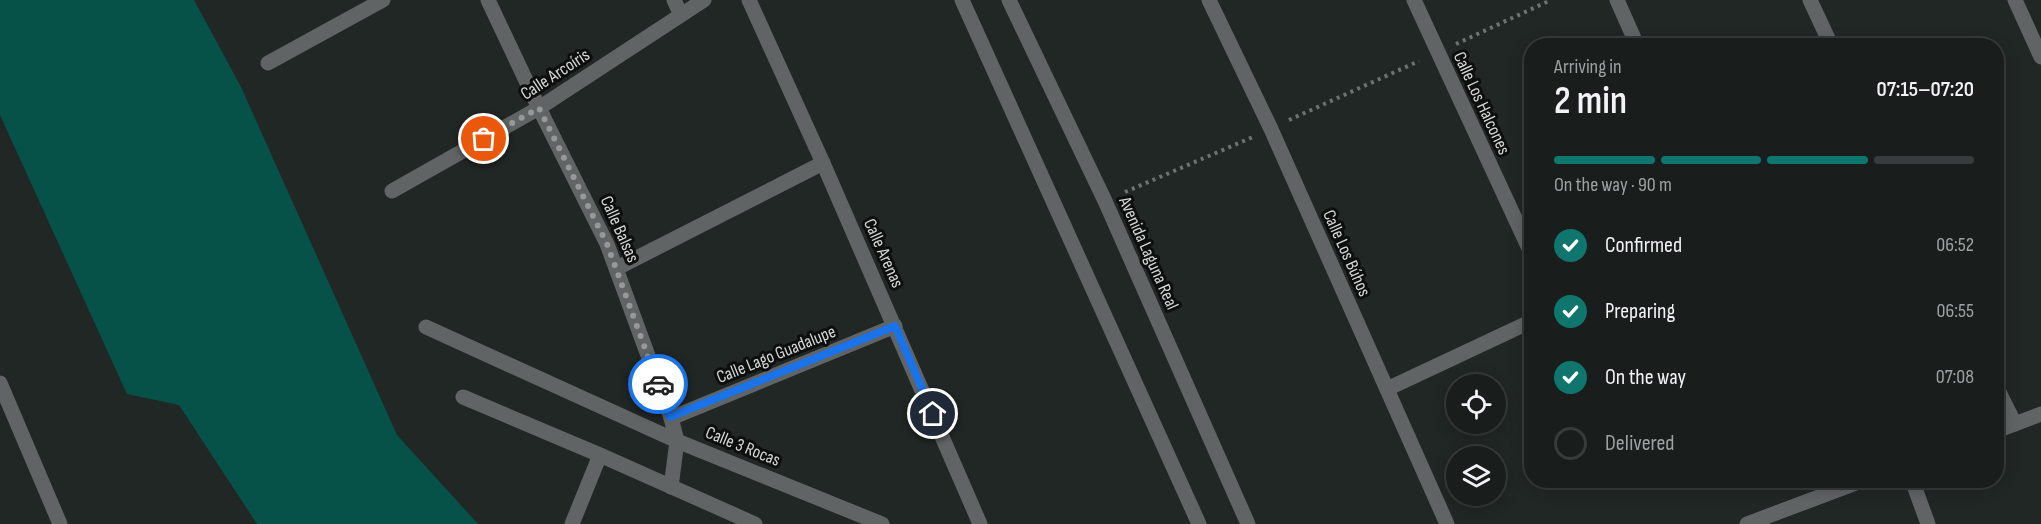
<!DOCTYPE html>
<html lang="en">
<head>
<meta charset="utf-8">
<style>
  :root { --surface:#191d1c; --page:#262a29; --text:#f1f3f6; --muted:#9fa2a3; --line:#373b3b; --accent:#0f766e }
  body { margin:0; font-family:"Sofia Sans Condensed",sans-serif; background:var(--page); color:var(--text); height:100vh; display:flex; flex-direction:column; font-size:22px; white-space:nowrap }
  * { box-sizing:border-box; margin:0 }
  p { font-size:20px; color:var(--muted) }
  .icon { flex:none; width:33px; height:33px; fill:none; stroke:currentColor; stroke-width:2; stroke-linecap:round; stroke-linejoin:round }
  .map { position:relative; flex:1; overflow:hidden }
  .details { position:absolute; left:1524px; top:38px; width:480px; height:450px; display:flex; flex-direction:column; background:var(--surface); border-radius:24px; box-shadow:0 3px 15px #0003,0 0 0 2px var(--line) }
  .details>* { flex:none }
  .fabs { position:absolute; left:1446px; top:374px; display:grid; gap:12px }
  .fabs a { display:grid; place-items:center; width:60px; height:60px; border-radius:50%; background:var(--surface); box-shadow:0 3px 15px #0003,0 0 0 2px var(--line); font-size:30px }
  .pin { position:absolute; display:grid; place-items:center; width:51px; height:51px; color:#fff; margin:-26px; border:3px solid #fff; border-radius:50%; box-shadow:0 2px 6px #0007 }
  .courier { position:absolute; display:grid; place-items:center; width:60px; height:60px; margin:-30px; border:4px solid #1a73e8; border-radius:50%; background:#fff; color:#222; box-shadow:0 2px 8px #0007 }
  .summary em { font-style:normal; font-weight:600 }
  .summary div { display:flex; flex-direction:column-reverse }
  .summary { display:flex; align-items:center; justify-content:space-between; height:102px; padding:0 30px }
  h1 { font-size:39px; font-weight:600; line-height:45px }
  .bar { display:grid; grid-template-columns:repeat(4,1fr); gap:9px 6px; align-content:center; height:72px; padding:0 30px }
  .bar i { height:8px; border-radius:4px; background:var(--line) }
  .bar .current { background:var(--accent) }
  .bar p { grid-column:span 4 }
  ol { padding:0 30px; list-style:none }
  li { display:flex; align-items:center; gap:18px; height:66px }
  li p { margin-inline-start:auto }
  li .icon { padding:6px; border-radius:50%; background:var(--accent); color:#fff; stroke-width:4 }
  li:last-child { color:var(--muted) }
  li i { width:33px; height:33px; border:3px solid var(--line); border-radius:50% }
  .map>svg:first-child { display:block }
  .green { fill:#075248 }
  .lines { fill:none; stroke-linecap:round; stroke-linejoin:round }
  .path { stroke:#6d7371; stroke-width:4; stroke-dasharray:3 4.5; stroke-linecap:butt }
  .minor { stroke:#616464; stroke-width:15 }
  .tertiary { stroke:#616464; stroke-width:15 }
  .done { stroke:#959a99; stroke-width:6; stroke-dasharray:0 10.8 }
  .route { stroke:#1a73e8; stroke-width:8 }
  .labels { text-anchor:middle; stroke-width:6; stroke-linejoin:round; paint-order:stroke }
  .street-label { font-size:18px; fill:#d4d8d7; stroke:#0c0f0e }
</style>
</head>
<body>
<div class="map">
<svg width="2041" height="524" viewBox="0 0 2041 524">
  <rect width="100%" height="100%" fill="#212725"/>
  <polygon class="green" points="0,0 194,0 241,87 397,435 478,524 257,524 179,405 127,394 0,115"/>
  <g class="lines">
    <g class="path">
      <polyline points="1456,44 1551,0"/>
      <polyline points="1289,120 1419,61"/>
      <polyline points="1125,192 1253,137"/>
    </g>
    <g class="minor">
      <polyline points="488,0 539,108 607,244 671,418 677,441 671,487"/>
      <polyline points="674,0 681,15"/>
      <polyline points="749,0 823,163 980,524"/>
      <polyline points="1209,0 1271,129 1447,524"/>
      <polyline points="1414,0 1532,255"/>
      <polyline points="1617,0 1637,45"/>
      <polyline points="1810,0 1831,45"/>
      <polyline points="2015,0 2041,57"/>
      <polyline points="268,63 383,0"/>
      <polyline points="392,191 539,108 704,0"/>
      <polyline points="617,268 823,163"/>
      <polyline points="426,327 677,441 882,524"/>
      <polyline points="0,383 60,524"/>
      <polyline points="1996,386 2015,424"/>
      <polyline points="1387,389 1532,321"/>
      <polyline points="463,397 600,455 755,524"/>
      <polyline points="671,418 895,326"/>
      <polyline points="1996,431 2041,414"/>
      <polyline points="1912,480 1928,524"/>
      <polyline points="572,524 600,455"/>
      <polyline points="1747,524 1864,480"/>
    </g>
    <g class="tertiary">
      <polyline points="962,0 1199,524"/>
      <polyline points="1009,0 1105,201 1248,524"/>
    </g>
  </g>
  <g class="lines">
    <polyline class="done" points="484,139 539,108 607,244 658,384"/>
    <polyline class="route" points="658,384 670,417 895,326 933,414"/>
  </g>
  <g class="labels">
    <g class="street-label">
      <text transform="translate(555 74) rotate(-33)" y="6">Calle Arcoíris</text>
      <text transform="translate(1482 103) rotate(65)" y="6">Calle Los Halcones</text>
      <text transform="translate(620 229) rotate(66)" y="6">Calle Balsas</text>
      <text transform="translate(884 253) rotate(66)" y="6">Calle Arenas</text>
      <text transform="translate(1149 253) rotate(66)" y="6">Avenida Laguna Real</text>
      <text transform="translate(1347 253) rotate(66)" y="6">Calle Los Búhos</text>
      <text transform="translate(776 354) rotate(-22)" y="6">Calle Lago Guadalupe</text>
      <text transform="translate(743 446) rotate(22)" y="6">Calle 3 Rocas</text>
    </g>
  </g>
</svg>
<div class="fabs">
<a><svg class="icon" aria-label="locate" viewBox="0 0 24 24"><circle cx="12" cy="12" r="6"/><path d="M12 2v4M12 18v4M2 12h4M18 12h4"/></svg></a>
<a><svg class="icon" aria-label="layers" viewBox="0 0 24 24"><path d="M12 4l9 5-9 5-9-5zM3 14l9 5 9-5"/></svg></a>
</div>
<div class="pin" style="left:484px;top:139px;background:#ea580c"><svg class="icon" aria-label="bag" viewBox="0 0 24 24"><path d="M5 8h14l-1 12H6zM9 8a3 3 0 0 1 6 0"/></svg></div>
<div class="pin" style="left:933px;top:414px;background:#1f2937"><svg class="icon" aria-label="home" viewBox="0 0 24 24"><path d="M3 11l9-7 9 7M6 9v11h12V9"/></svg></div>
<div class="courier" style="left:658px;top:384px"><svg class="icon" aria-label="car" viewBox="0 0 24 24"><path d="M5 17H2v-5l4-1 3-4h7l3 4 3 1v5h-3M9 17h6M6 11h13"/><circle cx="7" cy="17" r="2"/><circle cx="17" cy="17" r="2"/></svg></div>
<section class="details">
<div class="summary"><div><h1>2 min</h1><p>Arriving in</p></div><em>07:15–07:20</em></div>
<div class="bar"><i class="current"></i><i class="current"></i><i class="current"></i><i></i><p>On the way · 90 m</p></div>
<ol>
<li><svg class="icon" aria-label="check" viewBox="0 0 24 24"><path d="M5 12l5 5 9-10"/></svg>Confirmed<p>06:52</p></li>
<li><svg class="icon" aria-label="check" viewBox="0 0 24 24"><path d="M5 12l5 5 9-10"/></svg>Preparing<p>06:55</p></li>
<li><svg class="icon" aria-label="check" viewBox="0 0 24 24"><path d="M5 12l5 5 9-10"/></svg>On the way<p>07:08</p></li>
<li><i></i>Delivered</li>
</ol>
</section>
</div>
</body>
</html>
